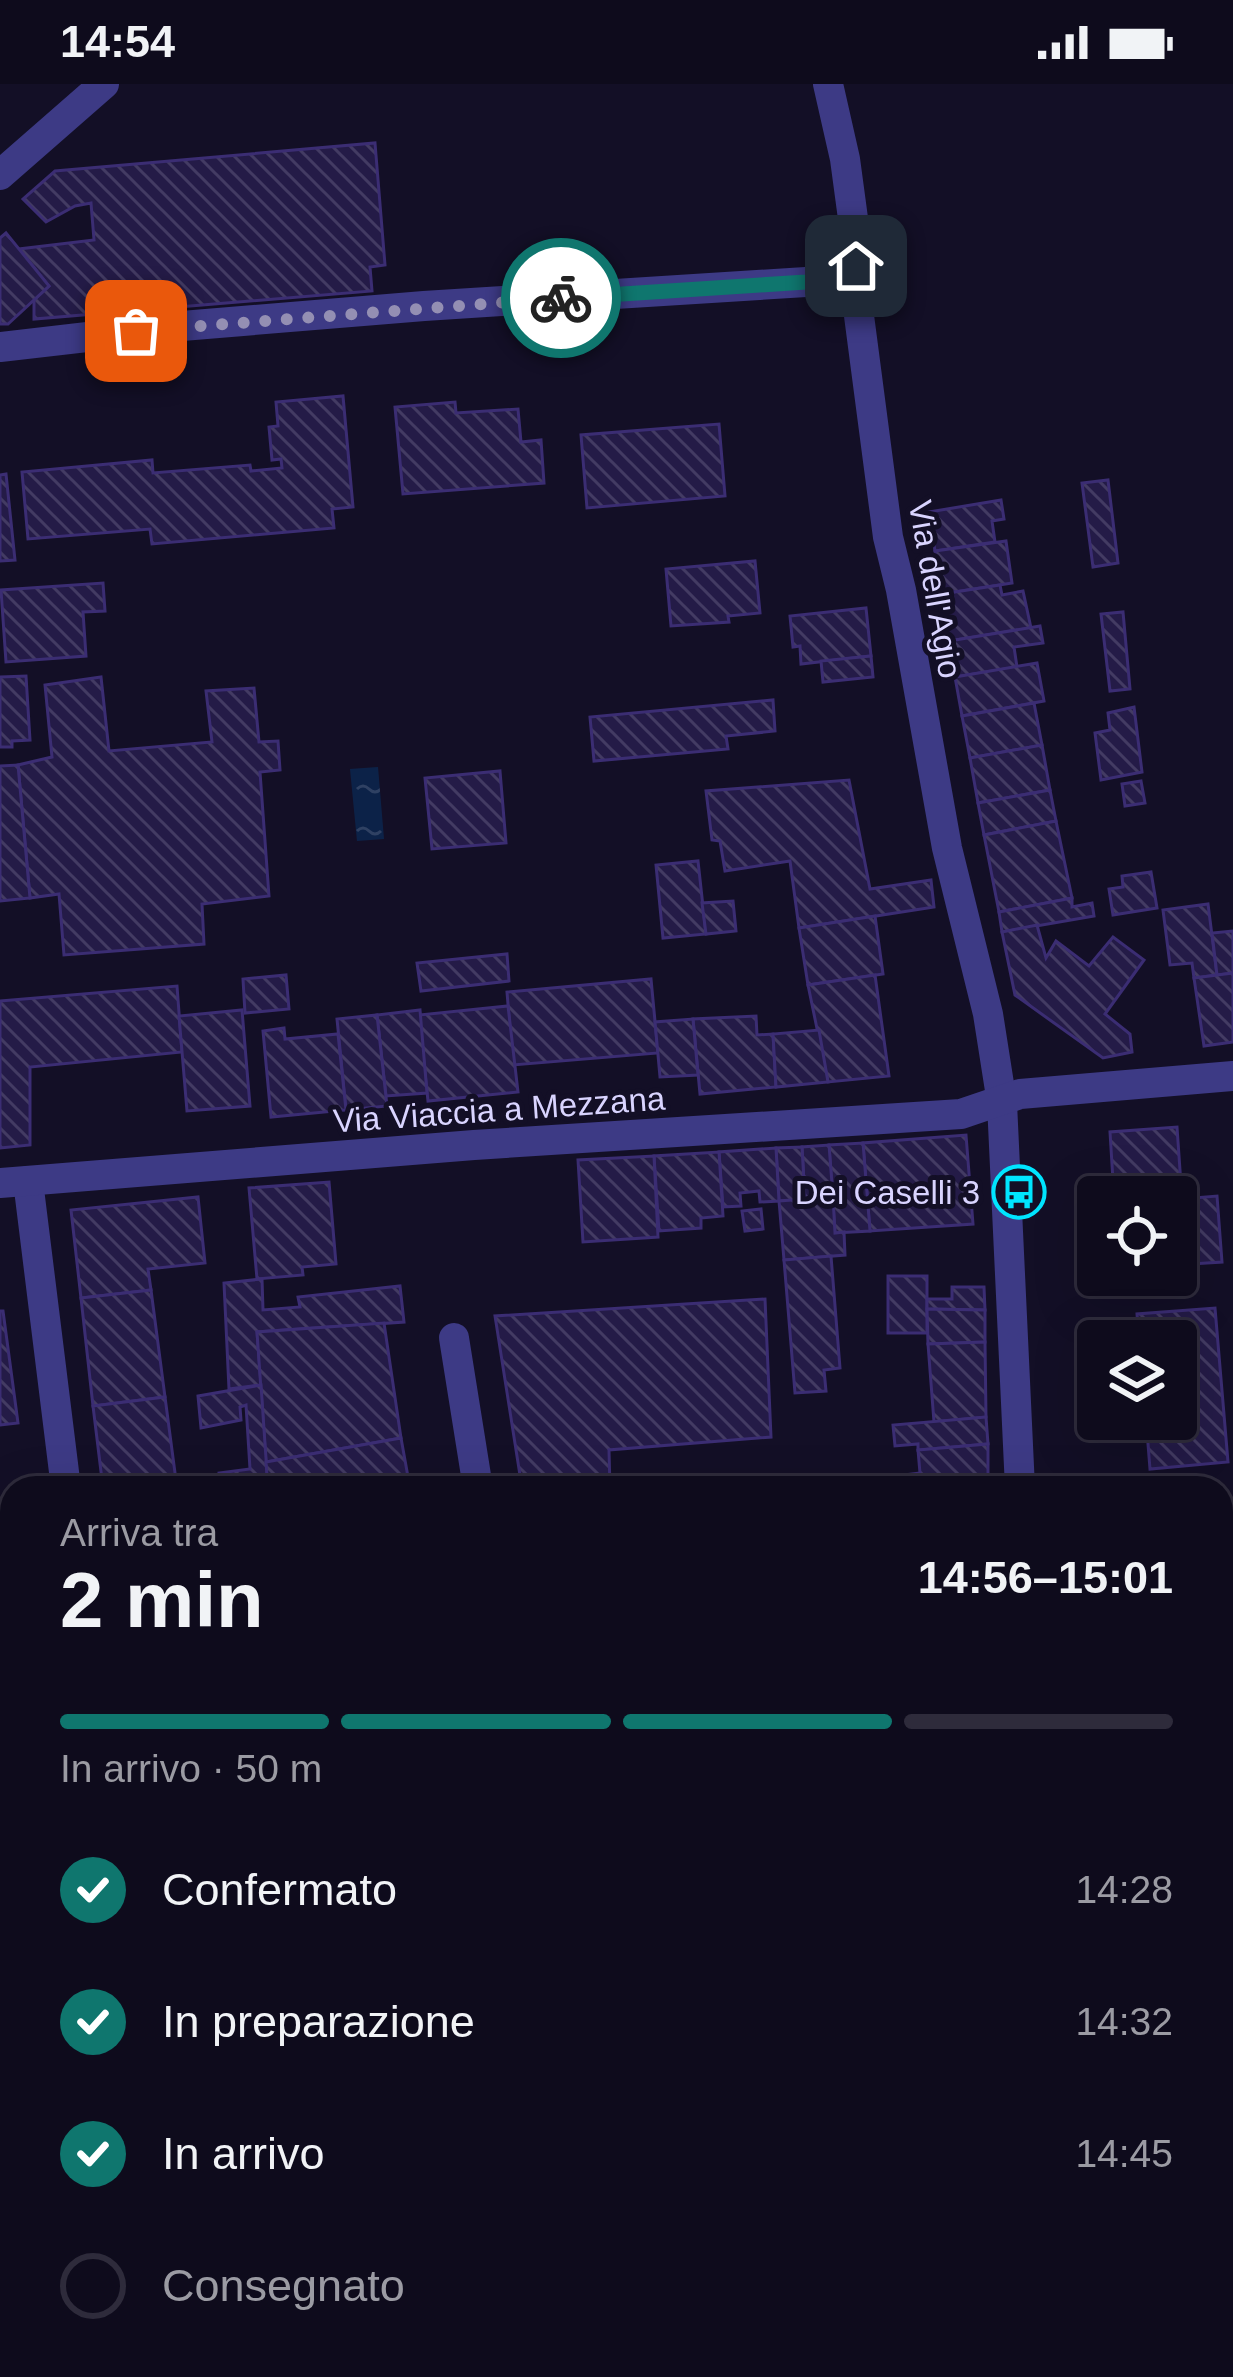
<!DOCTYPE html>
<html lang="it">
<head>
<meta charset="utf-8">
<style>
  :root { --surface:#0e0b1c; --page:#1c1929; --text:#f1f3f6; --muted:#9b9ba3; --line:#2e2b3b; --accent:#0f766e }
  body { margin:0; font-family:Helvetica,sans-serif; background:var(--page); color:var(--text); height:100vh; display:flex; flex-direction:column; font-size:45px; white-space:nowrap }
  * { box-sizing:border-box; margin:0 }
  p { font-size:39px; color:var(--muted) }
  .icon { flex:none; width:66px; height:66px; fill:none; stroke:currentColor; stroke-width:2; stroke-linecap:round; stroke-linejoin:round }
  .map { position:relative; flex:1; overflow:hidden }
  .side { position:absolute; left:0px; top:1392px; width:1233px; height:903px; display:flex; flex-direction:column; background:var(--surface); border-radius:36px 36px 0 0; box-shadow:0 12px 48px #0002,0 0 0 3px var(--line) }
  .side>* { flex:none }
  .tools { position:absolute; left:1077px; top:1092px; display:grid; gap:24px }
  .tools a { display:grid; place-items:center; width:120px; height:120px; border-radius:12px; background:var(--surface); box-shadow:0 12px 48px #0002,0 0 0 3px var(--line); font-size:60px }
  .pin { position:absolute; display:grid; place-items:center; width:102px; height:102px; color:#fff; margin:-51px; border-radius:24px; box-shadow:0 6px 18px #0006 }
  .courier { position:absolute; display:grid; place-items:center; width:120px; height:120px; margin:-60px; border:9px solid #0f766e; border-radius:50%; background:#fff; color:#222; box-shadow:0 3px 15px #0007 }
  .summary em { font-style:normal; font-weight:700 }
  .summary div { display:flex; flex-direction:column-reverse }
  .summary { display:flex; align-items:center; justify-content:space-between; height:204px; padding:0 60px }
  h1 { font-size:78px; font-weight:700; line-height:90px }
  .bar { display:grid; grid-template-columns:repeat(4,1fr); gap:18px 12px; align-content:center; height:144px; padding:0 60px }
  .bar i { height:15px; border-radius:9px; background:var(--line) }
  .bar .active { background:var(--accent) }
  .bar p { grid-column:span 4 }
  ol { padding:0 60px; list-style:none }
  li { display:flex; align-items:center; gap:36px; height:132px }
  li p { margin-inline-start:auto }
  li .icon { padding:12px; border-radius:50%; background:var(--accent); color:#fff; stroke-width:4 }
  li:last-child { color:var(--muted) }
  li i { width:66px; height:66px; border:6px solid var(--line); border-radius:50% }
  .status { display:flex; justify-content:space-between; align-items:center; height:84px; padding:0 60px; background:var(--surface); direction:ltr }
  .status svg { height:33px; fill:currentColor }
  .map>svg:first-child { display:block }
  .water { fill:url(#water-ripples) }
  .building { fill:url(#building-back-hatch); stroke:#3b2d73; stroke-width:3 }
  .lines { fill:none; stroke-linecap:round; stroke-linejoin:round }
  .minor { stroke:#3d3a85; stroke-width:30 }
  .done { stroke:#948fb3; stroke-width:12; stroke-dasharray:0 21.6 }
  .route { stroke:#0f766e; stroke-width:15 }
  .labels { text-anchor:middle; stroke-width:10; stroke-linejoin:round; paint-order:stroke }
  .street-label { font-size:33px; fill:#d9d4ff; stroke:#130f26 }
  .poi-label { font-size:33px; fill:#d9d4ff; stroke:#130f26; text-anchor:end }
</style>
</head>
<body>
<div class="status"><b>14:54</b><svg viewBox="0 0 49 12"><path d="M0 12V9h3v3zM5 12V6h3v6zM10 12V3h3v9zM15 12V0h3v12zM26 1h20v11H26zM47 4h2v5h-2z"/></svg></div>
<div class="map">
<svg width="1233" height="2293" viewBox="0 0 1233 2293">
  <defs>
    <pattern id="water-ripples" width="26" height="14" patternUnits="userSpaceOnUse" patternTransform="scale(3)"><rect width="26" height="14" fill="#0c2248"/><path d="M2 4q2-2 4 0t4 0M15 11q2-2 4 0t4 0" fill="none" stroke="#2f4163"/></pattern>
    <pattern id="building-back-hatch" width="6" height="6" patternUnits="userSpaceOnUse" patternTransform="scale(3)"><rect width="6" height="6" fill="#241b47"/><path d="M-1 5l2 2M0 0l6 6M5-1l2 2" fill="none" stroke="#433b63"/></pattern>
  </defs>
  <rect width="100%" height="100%" fill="#130f26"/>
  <polygon class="water" points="378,683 384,755 357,757 350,685"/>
  <g class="building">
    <polygon points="375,59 385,181 370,183 372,207 34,235 34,216 49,202 19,165 94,156 91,119 75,122 46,138 23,115 55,87"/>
    <polygon points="6,149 49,202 8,240 0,240 0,154"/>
    <polygon points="343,312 353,423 332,425 334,444 152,460 150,445 28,455 22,388 152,376 153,389 250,381 251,387 282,384 281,375 272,376 269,343 278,342 276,318"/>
    <polygon points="455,318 456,329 518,325 521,358 541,356 544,399 403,410 395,323"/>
    <polygon points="719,340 725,412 587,424 581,351"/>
    <polygon points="6,390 15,476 0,477 0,391"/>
    <polygon points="1108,396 1118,479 1093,483 1082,399"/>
    <polygon points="1001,416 1004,435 992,437 995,458 935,467 929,428"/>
    <polygon points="1006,457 1012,499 942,510 935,467"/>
    <polygon points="755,477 760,529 728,532 729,538 671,542 666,485"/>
    <polygon points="103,499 105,527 83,528 86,572 6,578 1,506"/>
    <polygon points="1000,501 1002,511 1023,507 1031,544 949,557 942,510"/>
    <polygon points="866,524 871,572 801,580 800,562 793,563 790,532"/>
    <polygon points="1123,528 1130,605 1110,607 1101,530"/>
    <polygon points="1040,542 1043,559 1014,563 1017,583 955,593 949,557"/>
    <polygon points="871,572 873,593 823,598 821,577"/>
    <polygon points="1037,579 1044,617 962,632 955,593"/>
    <polygon points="26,592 30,656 12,657 12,663 0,663 0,593"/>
    <polygon points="101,593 109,667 212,658 206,607 254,604 259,658 278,657 280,686 260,688 269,812 202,820 204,860 64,871 59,810 30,814 18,681 52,673 45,601"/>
    <polygon points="773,616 775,647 726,652 728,665 594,677 590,633"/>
    <polygon points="1034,619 1042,661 970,674 962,632"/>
    <polygon points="1134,623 1142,688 1101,696 1095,649 1110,646 1108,629"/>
    <polygon points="1042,661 1050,706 978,719 970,674"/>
    <polygon points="18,681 30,814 0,817 0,682"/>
    <polygon points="500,687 506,759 432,765 425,694"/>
    <polygon points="849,696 870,805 931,796 934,823 799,844 790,777 725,787 720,757 712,756 706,707"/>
    <polygon points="1141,697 1145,719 1125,722 1122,700"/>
    <polygon points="1050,706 1056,737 984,751 978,719"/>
    <polygon points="1056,737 1072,814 999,828 984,751"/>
    <polygon points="698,777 706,850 663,854 656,781"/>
    <polygon points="1151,788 1157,824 1113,831 1109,805 1123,803 1122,792"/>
    <polygon points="1072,814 1072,823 1092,819 1094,832 1002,848 999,828"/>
    <polygon points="733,817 736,847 706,850 702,819"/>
    <polygon points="1208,820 1217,891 1194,894 1192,879 1170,881 1163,826"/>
    <polygon points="875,832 883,890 808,901 799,844"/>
    <polygon points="1037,841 1046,874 1056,857 1089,882 1113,853 1144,876 1105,930 1130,950 1132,968 1103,974 1015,911 1002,848"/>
    <polygon points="1233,847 1233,889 1217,891 1212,849"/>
    <polygon points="507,870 509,897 421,907 417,879"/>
    <polygon points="1233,889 1233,958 1204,962 1194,894"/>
    <polygon points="286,891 289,925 245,929 243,895"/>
    <polygon points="875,891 889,992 828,998 808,901"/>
    <polygon points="651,895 658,969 513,981 507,908"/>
    <polygon points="177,902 182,968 30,983 30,1061 0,1064 0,917"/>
    <polygon points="508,922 518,1008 428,1017 419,931"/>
    <polygon points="242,926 250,1022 187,1027 179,932"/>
    <polygon points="420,926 427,1009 386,1012 377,931"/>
    <polygon points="377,931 387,1022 346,1026 337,935"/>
    <polygon points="756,932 757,951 773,950 776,1003 700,1010 693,935"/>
    <polygon points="693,935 698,991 660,993 655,938"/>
    <polygon points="284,944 285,955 338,950 346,1026 271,1033 263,947"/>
    <polygon points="819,946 828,998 776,1003 773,950"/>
    <polygon points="1177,1043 1182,1115 1217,1112 1222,1178 1176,1181 1176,1113 1114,1113 1110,1048"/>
    <polygon points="966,1051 973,1140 870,1147 863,1059"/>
    <polygon points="863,1059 870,1147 835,1149 829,1061"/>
    <polygon points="829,1061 833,1113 805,1116 802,1063"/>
    <polygon points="802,1063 805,1116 779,1117 776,1064"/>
    <polygon points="776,1064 779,1117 760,1118 759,1107 740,1109 741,1122 723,1123 719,1068"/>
    <polygon points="719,1068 723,1132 701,1134 701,1144 659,1147 654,1072"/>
    <polygon points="654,1072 658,1153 583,1158 578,1076"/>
    <polygon points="329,1098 336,1180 302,1183 303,1191 257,1195 249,1104"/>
    <polygon points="198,1113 205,1179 148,1185 151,1206 81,1214 71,1126"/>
    <polygon points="833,1113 835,1149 844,1148 845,1171 784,1176 779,1117"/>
    <polygon points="761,1125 763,1145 745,1147 742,1127"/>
    <polygon points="831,1172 840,1284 824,1286 826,1307 795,1309 784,1176"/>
    <rect x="888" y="1192" width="39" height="57"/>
    <polygon points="262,1195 263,1226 300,1223 298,1213 400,1202 404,1238 257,1248 261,1301 229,1305 224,1199"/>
    <polygon points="952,1203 984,1203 985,1226 927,1225 927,1215 952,1215"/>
    <polygon points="151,1206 165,1313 93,1322 81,1214"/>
    <polygon points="765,1215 771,1353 609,1366 610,1404 522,1404 495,1232"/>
    <polygon points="1215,1224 1228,1378 1150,1385 1146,1335 1176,1335 1176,1257 1139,1257 1137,1230"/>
    <polygon points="927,1225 985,1226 985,1258 928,1260"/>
    <polygon points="0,1227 3,1227 18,1339 0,1341"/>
    <polygon points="384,1239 401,1354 266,1378 257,1248"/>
    <polygon points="985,1258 986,1333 934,1338 928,1260"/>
    <polygon points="261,1301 268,1404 220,1404 219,1389 250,1385 246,1321 240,1323 241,1336 201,1344 198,1312"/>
    <polygon points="165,1313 177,1404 103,1404 93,1322"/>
    <polygon points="986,1333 988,1360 918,1366 918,1360 895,1362 893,1341"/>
    <polygon points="401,1354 410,1404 268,1404 266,1378"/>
    <polygon points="988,1360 988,1404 890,1404 888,1393 920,1389 918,1366"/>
    <polygon points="12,1421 12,1686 0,1687 0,1422"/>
    <polygon points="1233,1483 1233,1566 1221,1568 1221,1485"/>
    <polygon points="1233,1683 1233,1738 1221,1740 1221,1685"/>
    <polygon points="12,1747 12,1904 0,1905 0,1748"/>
    <polygon points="1233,1890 1233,1944 1221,1946 1221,1892"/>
    <polygon points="12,2000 12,2133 0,2134 0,2001"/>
    <polygon points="1233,2017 1233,2082 1221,2085 1221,2020"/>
    <polygon points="1231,2141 1233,2221 1221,2221 1221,2142"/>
    <polygon points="12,2161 12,2193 0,2195 0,2163"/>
    <polygon points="12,2219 12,2283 50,2283 52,2293 0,2293 0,2222"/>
    <polygon points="1233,2256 1233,2293 1179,2293 1178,2283 1221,2283 1221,2257"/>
    <polygon points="50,2283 118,2283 70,2293 52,2293"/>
    <polygon points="524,2283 578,2283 580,2293 516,2293 514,2285"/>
    <polygon points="578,2283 626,2283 628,2293 580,2293"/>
    <polygon points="662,2283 747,2283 750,2293 664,2293"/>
    <polygon points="768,2283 811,2283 813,2293 770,2293"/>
    <polygon points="811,2283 860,2283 862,2293 813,2293"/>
    <polygon points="860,2283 969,2283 971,2293 862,2293"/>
    <polygon points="1056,2283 1126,2283 1127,2293 1058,2293"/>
  </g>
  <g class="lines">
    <g class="minor">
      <polyline points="828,0 845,75 854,142 858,224 888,453 901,506 947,764 988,930 1002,1019 1020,1404"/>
      <polyline points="0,91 104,0"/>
      <polyline points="0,263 182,242 424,222 806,198 841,193 856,183"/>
      <polyline points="28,1097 66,1404"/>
      <polyline points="0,1099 474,1061 961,1030 1020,1010 1233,992"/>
      <polyline points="454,1254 478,1404"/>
      <polyline points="0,1952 12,1951"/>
      <polyline points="1221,2112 1233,2110"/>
      <polyline points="168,2283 169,2293"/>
      <polyline points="1151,2283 1152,2293"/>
      <polyline points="288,2293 337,2283"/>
    </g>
  </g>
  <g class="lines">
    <polyline class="done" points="136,247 561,214"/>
    <polyline class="route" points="561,214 806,198 841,193 856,182"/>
  </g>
  <defs>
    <g id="bus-ring" transform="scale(2.7)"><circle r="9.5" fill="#130f26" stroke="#00e5ff" stroke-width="1.5"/><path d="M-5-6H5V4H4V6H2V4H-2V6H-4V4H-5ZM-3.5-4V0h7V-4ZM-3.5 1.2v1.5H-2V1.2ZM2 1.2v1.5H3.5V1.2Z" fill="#00e5ff"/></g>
  </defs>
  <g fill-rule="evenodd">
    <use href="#bus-ring" x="1019" y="1108"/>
  </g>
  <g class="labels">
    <g class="street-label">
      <text transform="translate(936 505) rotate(80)" y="12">Via dell'Agio</text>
      <text transform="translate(499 1025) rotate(-4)" y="12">Via Viaccia a Mezzana</text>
    </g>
    <g class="poi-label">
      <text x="980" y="1120">Dei Caselli 3</text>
    </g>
  </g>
</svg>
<div class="tools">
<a><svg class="icon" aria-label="locate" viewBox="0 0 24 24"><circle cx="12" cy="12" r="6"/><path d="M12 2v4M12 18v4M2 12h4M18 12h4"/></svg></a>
<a><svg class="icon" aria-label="layers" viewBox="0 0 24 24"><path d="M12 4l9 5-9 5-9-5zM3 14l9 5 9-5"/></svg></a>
</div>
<div class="pin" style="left:136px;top:247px;background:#ea580c"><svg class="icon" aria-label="bag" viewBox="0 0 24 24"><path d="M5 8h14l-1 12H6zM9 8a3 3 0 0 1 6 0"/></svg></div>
<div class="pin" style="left:856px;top:182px;background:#1f2937"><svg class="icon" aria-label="home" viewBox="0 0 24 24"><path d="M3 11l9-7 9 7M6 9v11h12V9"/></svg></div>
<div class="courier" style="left:561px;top:214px"><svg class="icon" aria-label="bike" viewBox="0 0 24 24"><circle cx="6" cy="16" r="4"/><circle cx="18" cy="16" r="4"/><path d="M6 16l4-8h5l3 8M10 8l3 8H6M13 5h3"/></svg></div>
<section class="side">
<div class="summary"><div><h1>2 min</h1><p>Arriva tra</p></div><em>14:56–15:01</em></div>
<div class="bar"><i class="active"></i><i class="active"></i><i class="active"></i><i></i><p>In arrivo · 50 m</p></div>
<ol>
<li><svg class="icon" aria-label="check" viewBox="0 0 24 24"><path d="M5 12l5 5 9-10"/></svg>Confermato<p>14:28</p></li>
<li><svg class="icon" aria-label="check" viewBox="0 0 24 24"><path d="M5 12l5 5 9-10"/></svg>In preparazione<p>14:32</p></li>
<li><svg class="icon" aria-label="check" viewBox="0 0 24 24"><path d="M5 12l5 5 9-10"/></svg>In arrivo<p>14:45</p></li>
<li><i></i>Consegnato</li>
</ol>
</section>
</div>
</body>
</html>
